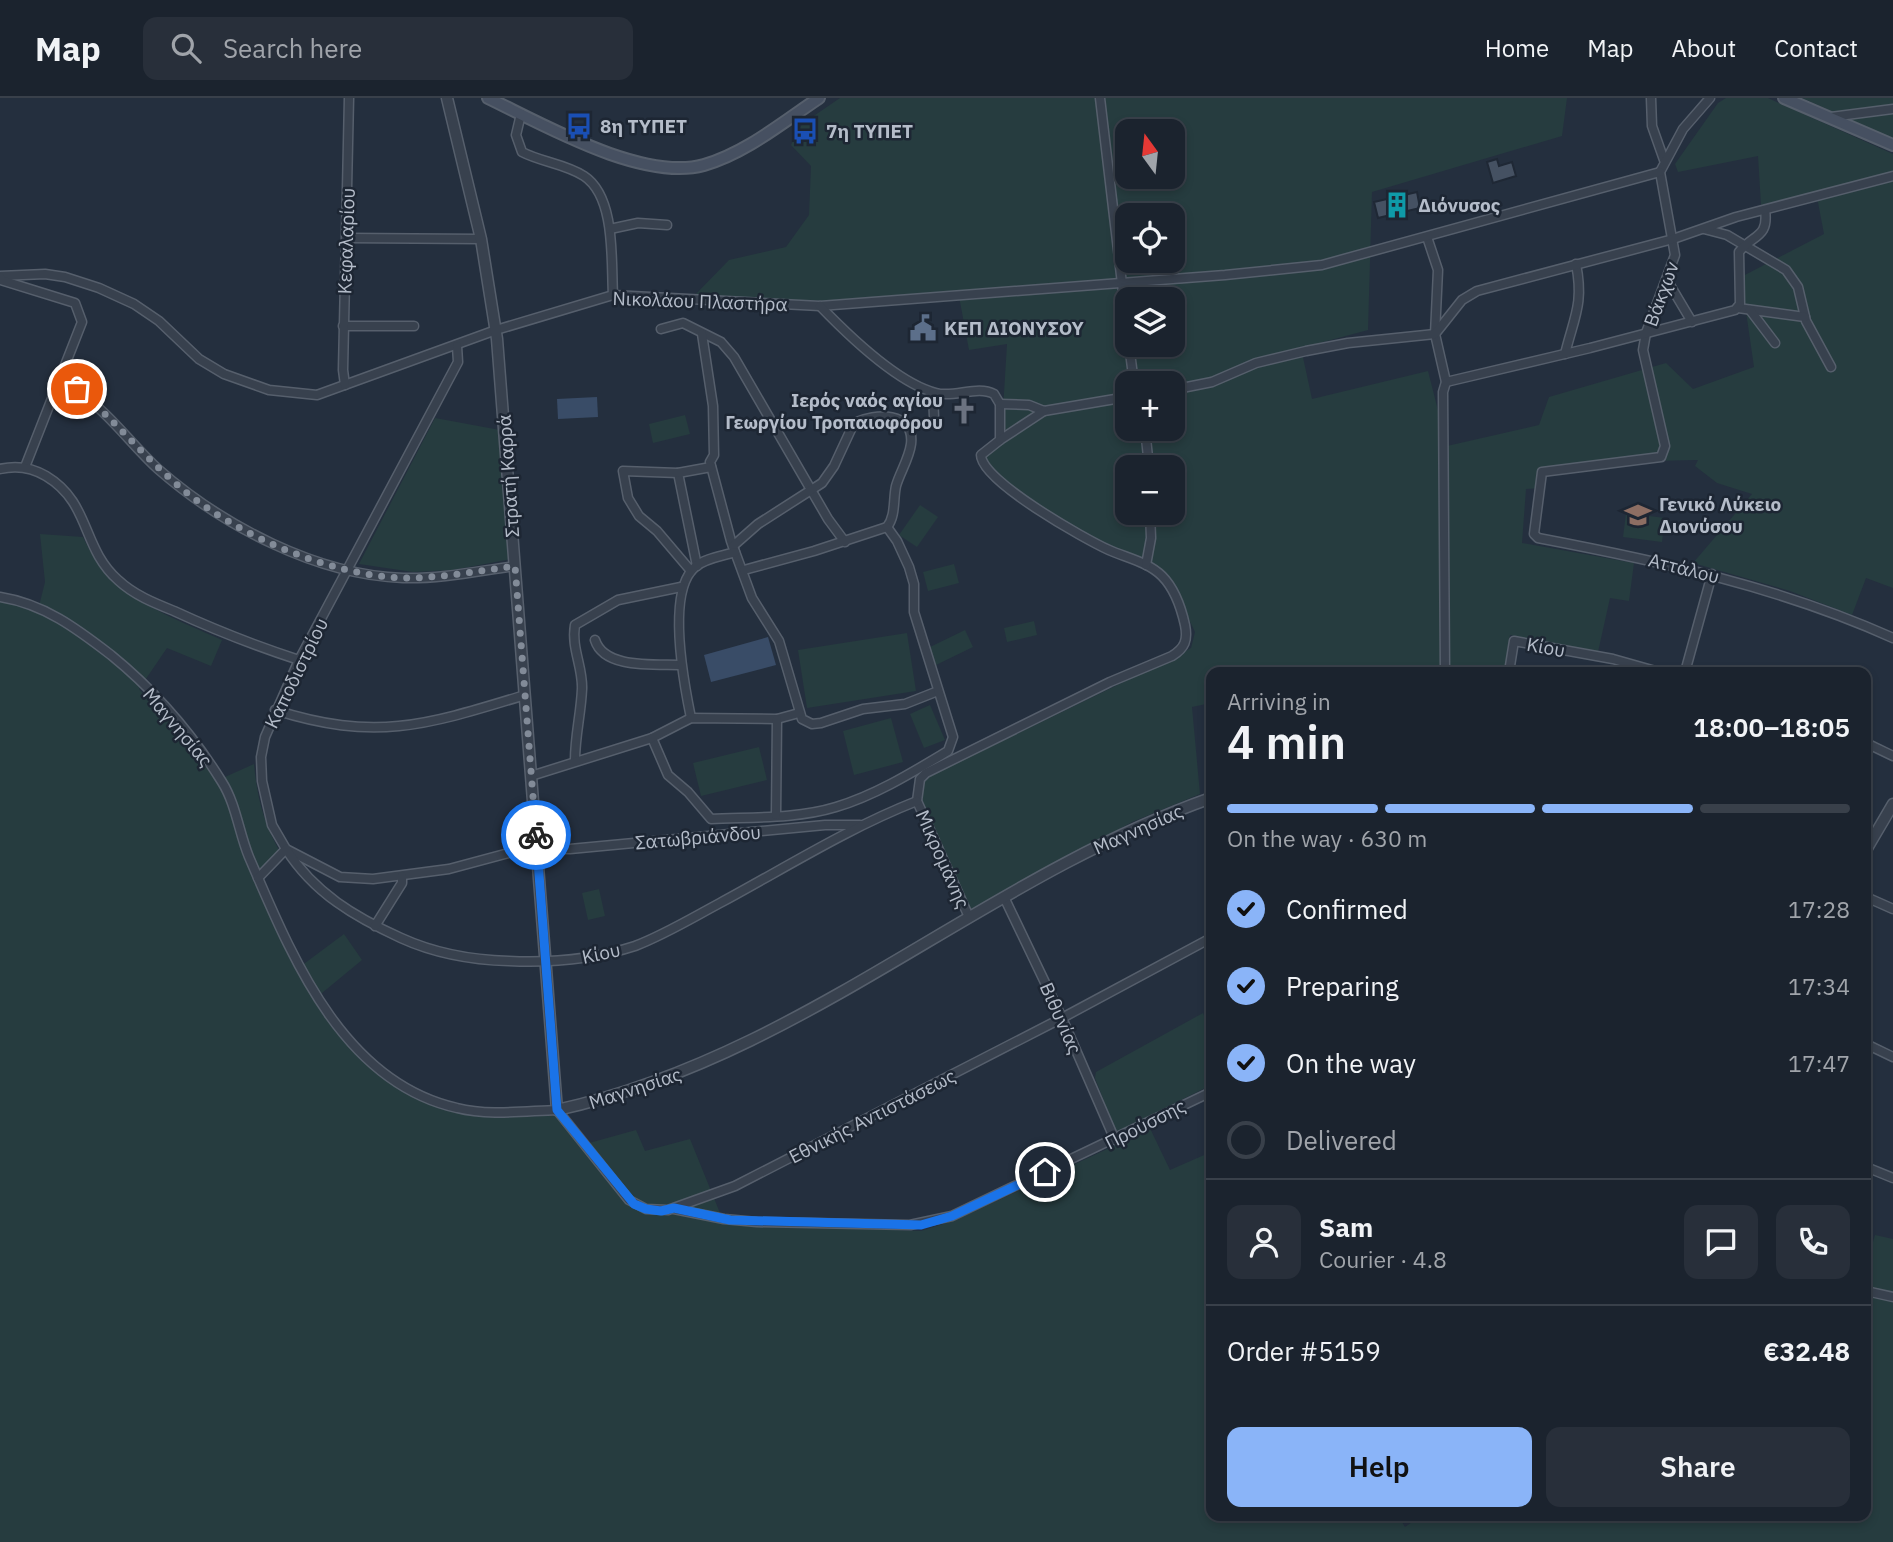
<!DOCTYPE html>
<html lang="en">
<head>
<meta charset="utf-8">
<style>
  :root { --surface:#1b232e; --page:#282f3a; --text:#f1f3f6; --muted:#a0a4aa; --line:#39404a; --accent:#8ab4f8 }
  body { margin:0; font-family:"IBM Plex Sans",sans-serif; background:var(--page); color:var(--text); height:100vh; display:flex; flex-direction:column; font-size:26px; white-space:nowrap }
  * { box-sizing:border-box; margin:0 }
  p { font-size:23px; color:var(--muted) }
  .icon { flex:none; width:38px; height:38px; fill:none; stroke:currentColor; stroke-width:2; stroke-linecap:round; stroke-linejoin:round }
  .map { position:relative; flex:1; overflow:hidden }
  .details { position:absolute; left:1206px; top:569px; width:665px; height:854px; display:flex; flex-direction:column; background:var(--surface); border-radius:14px; box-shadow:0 4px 10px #0003,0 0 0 2px var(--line) }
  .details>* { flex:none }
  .needle { width:46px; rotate:345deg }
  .controls { position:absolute; left:1115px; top:21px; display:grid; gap:14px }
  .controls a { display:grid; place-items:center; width:70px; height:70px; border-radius:14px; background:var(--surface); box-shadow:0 4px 10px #0003,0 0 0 2px var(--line); font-size:35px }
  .pin { position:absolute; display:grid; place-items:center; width:60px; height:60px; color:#fff; margin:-30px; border:4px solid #fff; border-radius:50%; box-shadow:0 2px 7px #0007 }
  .courier { position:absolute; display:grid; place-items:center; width:70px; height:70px; margin:-35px; border:5px solid #1a73e8; border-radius:50%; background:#fff; color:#222; box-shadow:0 2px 9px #0007 }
  .headline em { font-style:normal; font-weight:600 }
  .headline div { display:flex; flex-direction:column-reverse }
  .headline { display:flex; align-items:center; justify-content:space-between; height:119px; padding:0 21px }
  h1 { font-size:46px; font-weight:600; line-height:52px }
  .bar { display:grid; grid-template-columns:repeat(4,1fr); gap:10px 7px; align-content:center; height:84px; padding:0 21px }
  .bar i { height:9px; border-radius:5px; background:var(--line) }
  .bar .on { background:var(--accent) }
  .bar p { grid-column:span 4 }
  .line { display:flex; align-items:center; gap:18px; padding:0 21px; border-top:2px solid var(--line) }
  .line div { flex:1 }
  .round { display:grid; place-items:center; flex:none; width:74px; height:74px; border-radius:14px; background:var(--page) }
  ol { padding:0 21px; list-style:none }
  li { display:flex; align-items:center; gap:21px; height:77px }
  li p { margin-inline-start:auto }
  li .icon { padding:7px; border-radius:50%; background:var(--accent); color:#111; stroke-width:4 }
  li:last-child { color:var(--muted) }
  li i { width:38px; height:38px; border:4px solid var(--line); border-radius:50% }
  .cta { display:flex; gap:14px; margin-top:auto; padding:14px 21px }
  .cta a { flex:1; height:80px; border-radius:14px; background:var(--accent); color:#111; font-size:28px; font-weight:600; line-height:80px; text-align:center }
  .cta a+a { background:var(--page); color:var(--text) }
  header { display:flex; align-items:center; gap:42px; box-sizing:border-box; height:98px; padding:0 35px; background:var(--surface); border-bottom:2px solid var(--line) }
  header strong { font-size:33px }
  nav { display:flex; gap:38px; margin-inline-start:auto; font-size:24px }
  .search { width:490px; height:63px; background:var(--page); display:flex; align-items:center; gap:18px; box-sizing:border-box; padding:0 24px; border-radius:14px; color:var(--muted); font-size:26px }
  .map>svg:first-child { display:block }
  .green { fill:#263c3f; fill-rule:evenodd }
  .water { fill:#394c67 }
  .building { fill:#455162; stroke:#1f2835; stroke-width:2 }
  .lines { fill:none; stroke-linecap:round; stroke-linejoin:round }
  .minor-casing { stroke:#565f6c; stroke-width:11 }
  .tertiary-casing { stroke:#565f6c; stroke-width:13 }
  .secondary-casing { stroke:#565f6c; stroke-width:14 }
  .minor { stroke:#38414e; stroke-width:8 }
  .tertiary { stroke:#38414e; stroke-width:10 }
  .secondary { stroke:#465061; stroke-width:10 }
  .done { stroke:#828b98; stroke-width:7; stroke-dasharray:0 12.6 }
  .route { stroke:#1a73e8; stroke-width:9 }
  .labels { text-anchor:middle; stroke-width:5; stroke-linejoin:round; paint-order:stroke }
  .poi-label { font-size:19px; font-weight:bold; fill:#b4bcc9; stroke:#1d2633; text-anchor:start }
  .street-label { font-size:19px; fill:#b4bcc9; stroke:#1d2633 }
</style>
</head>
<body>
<header>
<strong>Map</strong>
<div class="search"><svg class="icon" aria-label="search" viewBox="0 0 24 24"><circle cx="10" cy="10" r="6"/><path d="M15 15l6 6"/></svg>Search here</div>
<nav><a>Home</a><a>Map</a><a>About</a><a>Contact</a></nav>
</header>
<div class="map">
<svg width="1893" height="1444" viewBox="0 0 1893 1444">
  <rect width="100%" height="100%" fill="#242f3e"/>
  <g class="green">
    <path d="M840,0H1567L1562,38L1372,94L1368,232L1301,250L1312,301L1428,273L1447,348L1539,327L1549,299L1666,265L1693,291L1754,269L1741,179L1824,136L1816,94L1761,107L1758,58L1678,74L1675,66L1718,5L1726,0H1768L1893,56V490L1866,480L1852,517L1790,493L1693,465L1752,396L1717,385L1695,368L1698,362L1650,363L1544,375L1543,390L1526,391L1522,445L1634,465L1629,503L1610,500L1598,554L1510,537L1505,574H1211V605L1192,609L1200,696L1132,724L970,813L923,709L920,694L922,682L1177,558L1191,550L1195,534L1170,481L1155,466L1088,438L1042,410L988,369L983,359L1001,344L1007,246L969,252L958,193L823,203L694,198L729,162L786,149L809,117L811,68L791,47L802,26ZM1127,33H1172V79H1127ZM1127,117H1172V163H1127ZM1127,201H1172V247H1127ZM1127,285H1172V331H1127ZM1127,369H1172V415H1127Z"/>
    <polygon points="1802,0 1893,0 1893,41"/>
    <polygon points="685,317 690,336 653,345 649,326"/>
    <polygon points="435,320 500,332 511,461 453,472 413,474 359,466"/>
    <polygon points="920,407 938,419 917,449 899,437"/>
    <polygon points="1626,415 1665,420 1662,444 1623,439"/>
    <path d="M40,436L83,439C111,499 165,516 222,542L211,568L167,550L139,591L162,617L172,620L216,683L254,666C257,698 263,723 279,752L252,779L297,871L344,836L362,862L316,900C333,921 348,943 366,963C418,1019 490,1022 560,1017L582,1047L636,1032L645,1053L690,1041L720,1115L721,1125L921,1133L956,1122L1120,1045L1095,980L1096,974L1203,915L1211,934V987L1145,1020L1170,1072L1211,1054V1418H1404L1400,1421L1405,1429L1421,1418H1866V1168L1875,1137L1893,1141V1444H0V503L38,512L45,484Z"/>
    <polygon points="954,466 959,485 928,493 923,474"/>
    <polygon points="1034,523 1037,537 1007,544 1004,530"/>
    <polygon points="965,532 973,549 936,567 928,550"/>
    <polygon points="907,535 916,593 807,610 798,552"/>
    <polygon points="930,607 945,642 924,650 910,616"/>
    <polygon points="891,620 903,664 854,677 843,633"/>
    <polygon points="759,649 767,682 701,698 693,665"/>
    <polygon points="599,791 605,818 588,822 582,795"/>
  </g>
  <g class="water">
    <polygon points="597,299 598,319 558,321 557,301"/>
    <polygon points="768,539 776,567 711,584 704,557"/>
  </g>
  <g class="building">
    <polygon points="1497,61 1499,68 1512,64 1516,78 1493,85 1487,64"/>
    <polygon points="1417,94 1420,110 1378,120 1374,104"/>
  </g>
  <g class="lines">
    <g class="minor-casing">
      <g id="minor">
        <polyline points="1100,0 1127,228"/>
        <polyline points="1651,0 1652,28 1664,62"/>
        <path d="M1710,0L1683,31L1660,74L1675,157L1646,235L1643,252L1665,348L1661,359L1542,374L1534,436L1538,440C1659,463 1780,489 1893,540"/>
        <path d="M521,16L516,37L522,54C541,64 566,66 584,78C616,99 611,163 613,197"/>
        <polyline points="1831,19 1893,11"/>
        <polyline points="610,131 638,125 667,127"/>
        <polyline points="1704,131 1727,137 1786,172 1798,189 1806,223 1831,269"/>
        <polyline points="1427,139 1438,172 1435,236 1446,284 1443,294 1445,574"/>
        <polyline points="347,140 481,141"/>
        <polyline points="0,178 45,176 65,179 99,190 134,206 159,223 199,261 224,276 269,292 317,297 496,232 613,197 820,208 1225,177 1322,167 1660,74"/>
        <polyline points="0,179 1,182 75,205 82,224 25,369"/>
        <polyline points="1667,182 1692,224"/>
        <path d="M820,208C848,237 897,285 936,295C954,300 978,287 994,296L1000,306V342L981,357C981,383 1085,441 1109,452C1127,460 1148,464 1162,478C1175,491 1181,509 1185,527C1188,542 1185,550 1172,558L1110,584L926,675L920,681L917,703L969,819"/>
        <polyline points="1738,210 1805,219"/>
        <polyline points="1750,212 1775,245"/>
        <polyline points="343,228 414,228"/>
        <polyline points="661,231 683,225 721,244 734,259 828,421 845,444"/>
        <polyline points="702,236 713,308 714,357 710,364 731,443 752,500 779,543 802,621 812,626 821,625 863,611 905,606 938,593"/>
        <polyline points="1129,247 1134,285"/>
        <polyline points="457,248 458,264 299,562 265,639 261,659 262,683 272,727 286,751 340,779 373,781 449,771 527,750 570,751 825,727 860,727"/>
        <path d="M1565,256C1574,219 1584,206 1576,166"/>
        <path d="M58,284C101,301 125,341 158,371C222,427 316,477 403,480C441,481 478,473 515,468"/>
        <path d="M1446,284L1590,250L1735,212L1740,206L1739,154C1753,136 1769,140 1765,112"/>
        <polyline points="345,287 343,272 349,0"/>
        <polyline points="1172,292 1212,284 1256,265 1306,253 1348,245 1435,236 1462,202 1477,193 1673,141 1736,119 1893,78"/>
        <polyline points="933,295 934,319"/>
        <polyline points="1000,306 1029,307 1044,313 1127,299"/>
        <polyline points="1000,342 1044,313"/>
        <polyline points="1143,369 1148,359 1145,331"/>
        <path d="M0,371C17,367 31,369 46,378C91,405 81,449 118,482C134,497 154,505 174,513C215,532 256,548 299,562"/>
        <polyline points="678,375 697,468"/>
        <path d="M733,448L758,426L822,385L834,368L854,325C875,315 915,313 911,346C909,361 900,374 896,388C893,401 896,418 887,429L814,453L744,472"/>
        <polyline points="1146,467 1151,440 1150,415"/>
        <polyline points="691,473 657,433 639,418 628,400 623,373 678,375 711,369"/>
        <path d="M0,499C44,506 76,530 111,557C154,592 193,637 222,684C236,706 239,735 249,759C291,856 341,984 457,1010C488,1018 525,1013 557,1012L629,1102L646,1111L668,1112L735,1088L1062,920L1211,840"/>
        <path d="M595,542C604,571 654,566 680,567"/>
        <polyline points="1509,574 1514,543 1613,561 1659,574"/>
        <polyline points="1685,574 1712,476"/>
        <path d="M275,612C376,644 427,627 525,597"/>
        <path d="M691,620C684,586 666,494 695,469C705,460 723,458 735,454"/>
        <path d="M652,640L668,677L688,694L711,721C751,719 797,721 836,709C876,697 913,674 948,653L953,639L914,514V486L909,469L897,443L887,429"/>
        <polyline points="1866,645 1893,658"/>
        <path d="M575,662C575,638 581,615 582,591C583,569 571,550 575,527L618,502L681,489"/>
        <polyline points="531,678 652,640 691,620 777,621 799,615"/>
        <polyline points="776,717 777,621"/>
        <path d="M258,780L286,751C314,795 355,819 401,840C436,856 472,862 509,863C551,865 595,861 635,848C664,837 692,820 720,805C785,770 848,730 917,703"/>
        <polyline points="1004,799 1062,920 1115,1042"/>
        <polyline points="1866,799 1893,811"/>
        <polyline points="375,828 402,785 402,778"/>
        <polyline points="1866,946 1893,959"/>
        <polyline points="1866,1069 1893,1080"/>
        <polyline points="674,1111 724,1121 757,1124 910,1127 952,1118 1211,994"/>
        <polyline points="1866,1193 1893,1199"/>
      </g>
    </g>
    <g class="tertiary-casing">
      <g id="tertiary">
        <path d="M447,0L481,141L497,241L557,1012C803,958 979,782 1211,700"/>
        <polyline points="1866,752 1893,706"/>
      </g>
    </g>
    <g class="secondary-casing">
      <g id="secondary">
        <path d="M488,0C544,27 643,84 704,67C746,55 783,24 819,0"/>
        <polyline points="1784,0 1893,47"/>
      </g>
    </g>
    <use href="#minor" class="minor"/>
    <use href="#tertiary" class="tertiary"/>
    <use href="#secondary" class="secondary"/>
  </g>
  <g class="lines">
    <path class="done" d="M77,291C114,321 144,359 181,390C236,437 331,478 404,480C441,480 478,473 515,468L536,737"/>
    <polyline class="route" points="536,737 557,1012 634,1106 646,1111 661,1113 674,1110 730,1122 921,1127 952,1118 1045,1074"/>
  </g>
  <defs>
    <g id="bus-bare" transform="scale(2.1)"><path d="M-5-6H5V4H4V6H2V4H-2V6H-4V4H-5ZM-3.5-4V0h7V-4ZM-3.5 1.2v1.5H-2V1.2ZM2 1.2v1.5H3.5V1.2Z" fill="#1a4fb4" stroke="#1d2633" stroke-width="2.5" paint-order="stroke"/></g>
    <g id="building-bare" transform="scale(2.1)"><path d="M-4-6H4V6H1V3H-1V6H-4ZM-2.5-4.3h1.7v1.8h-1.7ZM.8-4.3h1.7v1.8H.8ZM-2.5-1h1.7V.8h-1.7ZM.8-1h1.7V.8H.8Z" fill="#0f9aa8" stroke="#1d2633" stroke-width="2.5" paint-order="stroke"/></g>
    <g id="civic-bare" transform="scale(2.1)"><path d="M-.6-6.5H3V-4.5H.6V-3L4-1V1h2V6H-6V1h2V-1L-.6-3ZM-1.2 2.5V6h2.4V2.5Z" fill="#5c6f8a" stroke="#1d2633" stroke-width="2.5" paint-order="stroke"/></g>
    <g id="church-bare" transform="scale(2.1)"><path d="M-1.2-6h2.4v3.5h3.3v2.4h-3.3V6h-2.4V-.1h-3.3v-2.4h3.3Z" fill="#6b7280" stroke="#1d2633" stroke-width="2.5" paint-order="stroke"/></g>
    <g id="school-bare" transform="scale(2.1)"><path d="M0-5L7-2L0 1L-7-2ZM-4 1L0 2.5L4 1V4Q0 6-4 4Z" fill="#8d6e63" stroke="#1d2633" stroke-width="2.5" paint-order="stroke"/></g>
  </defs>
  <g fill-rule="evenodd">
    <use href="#bus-bare" x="579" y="28"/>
    <use href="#bus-bare" x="805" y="33"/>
    <use href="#building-bare" x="1397" y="107"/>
    <use href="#civic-bare" x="923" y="230"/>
    <use href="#church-bare" x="964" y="313"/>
    <use href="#school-bare" x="1638" y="417"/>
  </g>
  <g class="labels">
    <g class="poi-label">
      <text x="600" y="35">8η ΤΥΠΕΤ</text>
      <text x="826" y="40">7η ΤΥΠΕΤ</text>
      <text x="1418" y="114">Διόνυσος</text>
      <text x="944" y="237">ΚΕΠ ΔΙΟΝΥΣΟΥ</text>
      <text x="943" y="309" text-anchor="end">Ιερός ναός αγίου<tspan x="943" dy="22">Γεωργίου Τροπαιοφόρου</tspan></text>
      <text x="1659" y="413">Γενικό Λύκειο<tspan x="1659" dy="22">Διονύσου</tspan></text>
    </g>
    <g class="street-label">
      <text transform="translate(346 143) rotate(-88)" y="7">Κεφαλαρίου</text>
      <text transform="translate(1661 196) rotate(-70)" y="7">Βάκχων</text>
      <text transform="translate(700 203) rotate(2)" y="7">Νικολάου Πλαστήρα</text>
      <text transform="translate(508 378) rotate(-94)" y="7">Στρατή Καρρά</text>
      <text transform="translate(1684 470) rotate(14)" y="7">Αττάλου</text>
      <text transform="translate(1546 549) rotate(10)" y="7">Κίου</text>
      <text transform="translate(296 575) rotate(-64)" y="7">Καποδιστρίου</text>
      <text transform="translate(178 629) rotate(50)" y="7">Μαγνησίας</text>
      <text transform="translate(1138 731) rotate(-24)" y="7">Μαγνησίας</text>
      <text transform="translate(698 739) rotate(-5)" y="7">Σατωβριάνδου</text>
      <text transform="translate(943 761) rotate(66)" y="7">Μικρομάνης</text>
      <text transform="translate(601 855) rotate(-12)" y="7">Κίου</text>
      <text transform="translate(1061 920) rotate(66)" y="7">Βιθυνίας</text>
      <text transform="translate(635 990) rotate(-18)" y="7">Μαγνησίας</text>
      <text transform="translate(872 1018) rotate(-27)" y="7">Εθνικής Αντιστάσεως</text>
      <text transform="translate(1145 1026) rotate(-27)" y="7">Προύσσης</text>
    </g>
  </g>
</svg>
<div class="controls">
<a><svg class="needle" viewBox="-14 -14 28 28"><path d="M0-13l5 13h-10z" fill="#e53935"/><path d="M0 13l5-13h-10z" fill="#a0a4aa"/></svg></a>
<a><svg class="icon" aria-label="locate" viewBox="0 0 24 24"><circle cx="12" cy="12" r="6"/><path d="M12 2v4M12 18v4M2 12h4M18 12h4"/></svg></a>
<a><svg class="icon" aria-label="layers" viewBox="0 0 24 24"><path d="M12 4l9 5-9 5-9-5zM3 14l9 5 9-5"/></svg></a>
<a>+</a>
<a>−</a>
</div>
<div class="pin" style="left:77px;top:291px;background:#ea580c"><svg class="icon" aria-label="bag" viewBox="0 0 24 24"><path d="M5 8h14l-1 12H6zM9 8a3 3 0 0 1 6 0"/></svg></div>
<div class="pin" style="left:1045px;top:1074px;background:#1f2937"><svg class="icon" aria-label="home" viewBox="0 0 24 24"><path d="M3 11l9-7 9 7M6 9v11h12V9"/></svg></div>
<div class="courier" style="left:536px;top:737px"><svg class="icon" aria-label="bike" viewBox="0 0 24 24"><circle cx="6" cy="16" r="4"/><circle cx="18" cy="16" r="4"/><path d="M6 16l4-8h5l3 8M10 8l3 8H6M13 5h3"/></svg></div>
<section class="details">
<div class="headline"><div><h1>4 min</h1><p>Arriving in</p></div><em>18:00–18:05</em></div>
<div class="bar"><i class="on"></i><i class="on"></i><i class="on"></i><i></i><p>On the way · 630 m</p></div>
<ol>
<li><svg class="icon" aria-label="check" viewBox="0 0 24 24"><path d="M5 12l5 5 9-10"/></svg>Confirmed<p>17:28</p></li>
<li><svg class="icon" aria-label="check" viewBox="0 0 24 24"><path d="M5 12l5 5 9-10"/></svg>Preparing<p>17:34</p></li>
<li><svg class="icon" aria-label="check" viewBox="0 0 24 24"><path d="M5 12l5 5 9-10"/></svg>On the way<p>17:47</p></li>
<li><i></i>Delivered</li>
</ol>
<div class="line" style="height:126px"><a class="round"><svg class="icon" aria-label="person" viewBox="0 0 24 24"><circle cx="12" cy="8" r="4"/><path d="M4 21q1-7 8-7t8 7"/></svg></a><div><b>Sam</b><p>Courier · 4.8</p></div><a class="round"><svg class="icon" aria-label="chat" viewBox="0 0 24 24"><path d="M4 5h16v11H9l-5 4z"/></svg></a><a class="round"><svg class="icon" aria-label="phone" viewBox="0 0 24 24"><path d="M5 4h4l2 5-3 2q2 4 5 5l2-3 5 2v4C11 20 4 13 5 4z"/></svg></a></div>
<div class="line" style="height:91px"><div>Order #5159</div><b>€32.48</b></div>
<div class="cta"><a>Help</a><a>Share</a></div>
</section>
</div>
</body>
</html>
